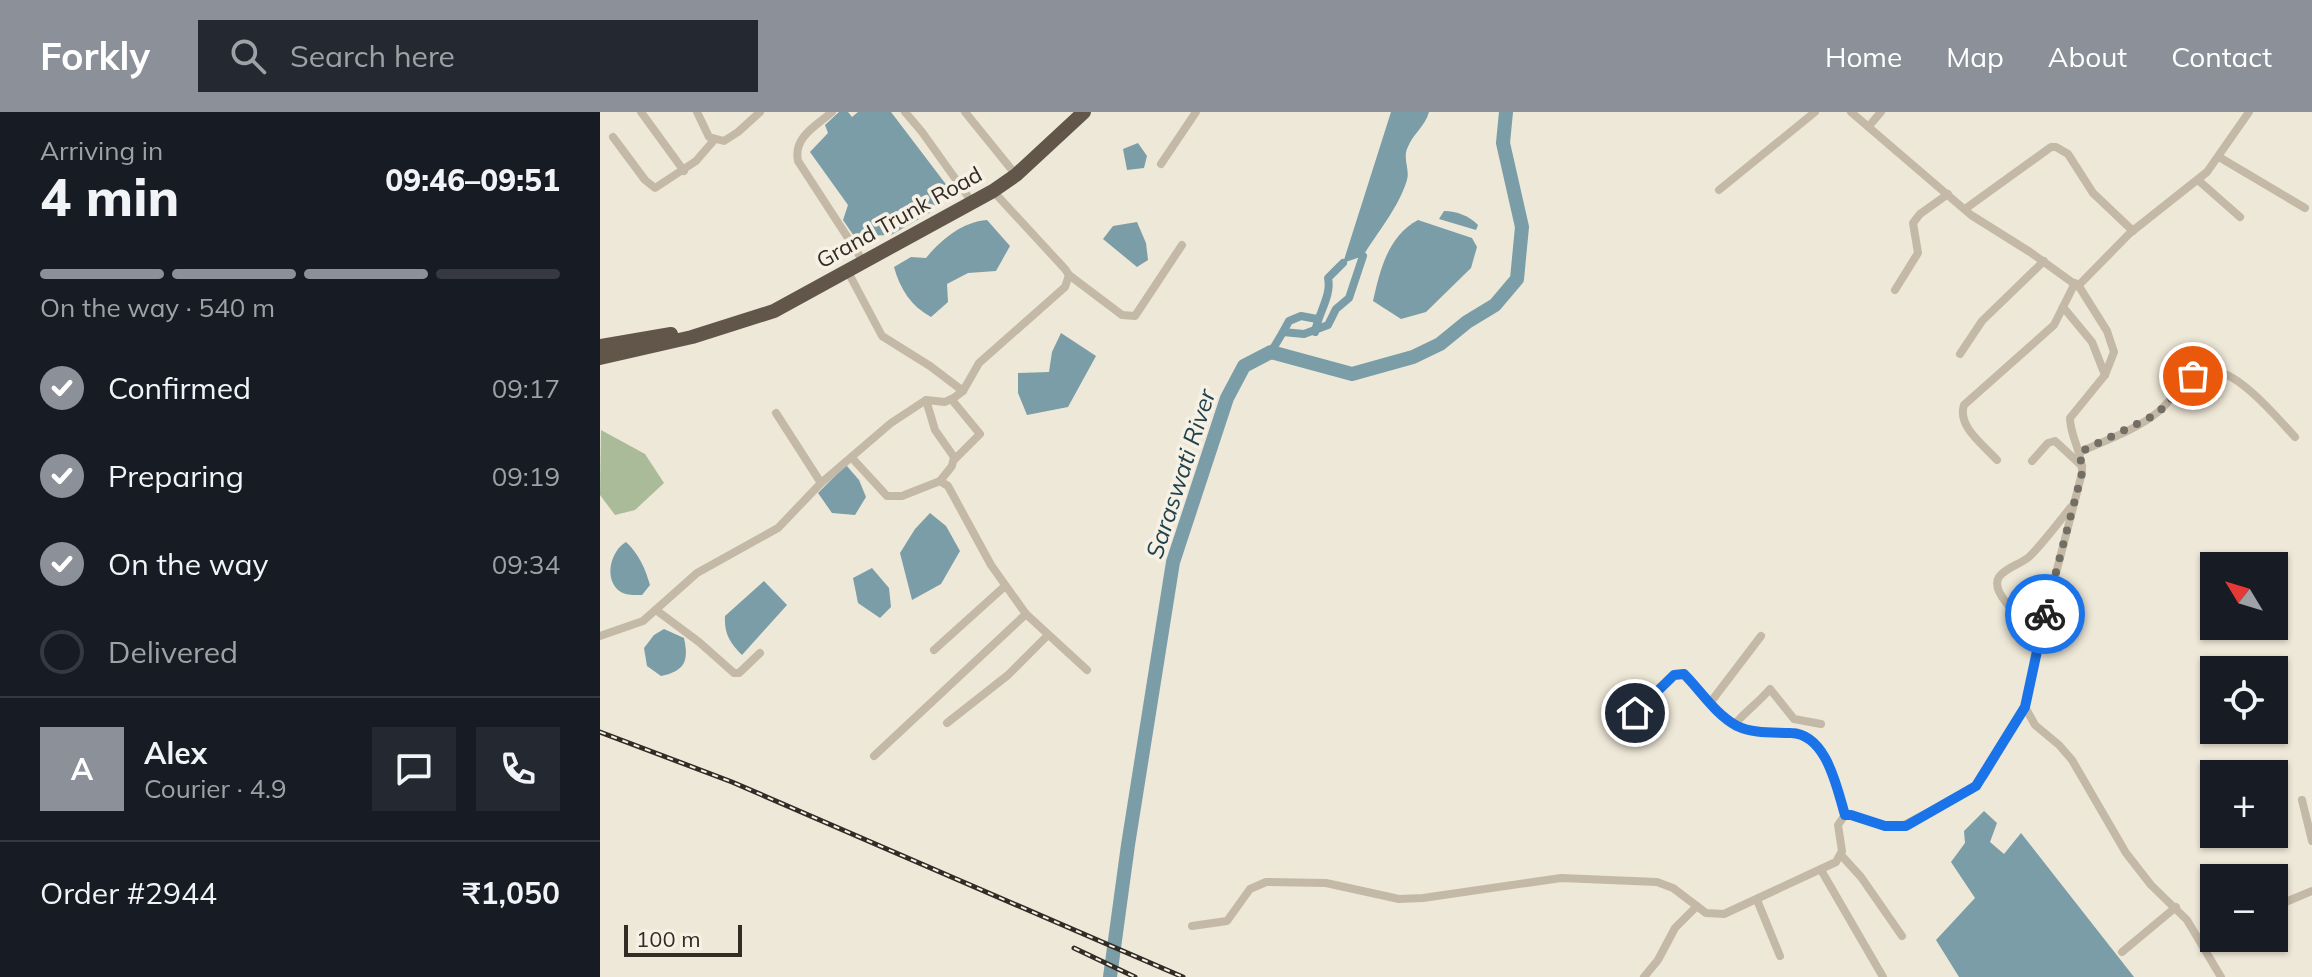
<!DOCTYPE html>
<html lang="en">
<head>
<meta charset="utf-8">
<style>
  :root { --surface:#171b24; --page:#242831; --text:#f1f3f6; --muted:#9ea1a6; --line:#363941; --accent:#8c9099 }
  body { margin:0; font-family:Mulish,sans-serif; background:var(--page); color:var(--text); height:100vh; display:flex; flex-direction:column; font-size:30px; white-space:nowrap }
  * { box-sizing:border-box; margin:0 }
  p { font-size:26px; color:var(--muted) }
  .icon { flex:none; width:44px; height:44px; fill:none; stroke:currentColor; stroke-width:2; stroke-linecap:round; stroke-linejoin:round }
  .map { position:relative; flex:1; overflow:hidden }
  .sheet { display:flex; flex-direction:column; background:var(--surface); width:600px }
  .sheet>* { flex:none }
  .needle { width:52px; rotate:308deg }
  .controls { position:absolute; left:1600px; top:440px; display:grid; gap:16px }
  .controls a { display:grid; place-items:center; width:88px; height:88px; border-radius:0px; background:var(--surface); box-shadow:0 2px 6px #0004; font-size:40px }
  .scale { position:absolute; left:24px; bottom:20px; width:118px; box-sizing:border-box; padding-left:8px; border:4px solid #312c26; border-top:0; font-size:22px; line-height:28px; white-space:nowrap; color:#312c26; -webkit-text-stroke:6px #f6f1e4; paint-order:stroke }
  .pin { position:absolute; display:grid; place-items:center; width:68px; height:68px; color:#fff; margin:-34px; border:4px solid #fff; border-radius:50%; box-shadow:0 2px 8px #0007 }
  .courier { position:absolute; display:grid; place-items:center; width:80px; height:80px; margin:-40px; border:6px solid #1a73e8; border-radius:50%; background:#fff; color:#222; box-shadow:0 2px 10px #0007 }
  .head em { font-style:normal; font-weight:800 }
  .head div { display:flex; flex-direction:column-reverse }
  .head { display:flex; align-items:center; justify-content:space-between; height:136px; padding:0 40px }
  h1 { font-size:52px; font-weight:800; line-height:60px }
  .bar { display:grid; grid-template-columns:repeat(4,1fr); gap:12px 8px; align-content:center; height:96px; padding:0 40px }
  .bar i { height:10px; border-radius:6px; background:var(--line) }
  .bar .active { background:var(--accent) }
  .bar p { grid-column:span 4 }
  .line { display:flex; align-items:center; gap:20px; padding:0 40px; border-top:2px solid var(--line) }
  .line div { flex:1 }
  .round { display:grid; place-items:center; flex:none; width:84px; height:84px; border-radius:0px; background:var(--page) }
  ol { padding:0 40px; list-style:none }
  li { display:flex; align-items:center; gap:24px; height:88px }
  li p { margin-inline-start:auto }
  li .icon { padding:8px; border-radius:50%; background:var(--accent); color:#fff; stroke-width:4 }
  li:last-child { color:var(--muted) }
  li i { width:44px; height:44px; border:4px solid var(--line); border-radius:50% }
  header { display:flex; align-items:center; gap:48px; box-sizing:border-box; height:112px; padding:0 40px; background:var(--accent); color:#fff }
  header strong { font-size:38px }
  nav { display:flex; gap:44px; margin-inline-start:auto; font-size:28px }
  .search { width:560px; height:72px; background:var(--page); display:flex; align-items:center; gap:20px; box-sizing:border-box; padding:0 28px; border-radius:0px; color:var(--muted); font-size:30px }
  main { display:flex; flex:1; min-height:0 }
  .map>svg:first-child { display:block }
  .green { fill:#aabb9a }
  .water { fill:#7a9da8 }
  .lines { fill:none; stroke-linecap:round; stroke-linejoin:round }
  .canal { stroke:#7a9da8; stroke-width:8 }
  .river { stroke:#7a9da8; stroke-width:14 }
  .minor { stroke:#c4b9a6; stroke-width:8 }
  .trunk { stroke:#62564b; stroke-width:14 }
  .rail-casing { stroke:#312c26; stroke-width:5 }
  .rail { stroke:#f6f1e4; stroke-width:2; stroke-dasharray:6; stroke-linecap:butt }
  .done { stroke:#736e64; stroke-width:8; stroke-dasharray:0 14.4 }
  .route { stroke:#1a73e8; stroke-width:10 }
  .labels { text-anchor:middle; stroke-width:7; stroke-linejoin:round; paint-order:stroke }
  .street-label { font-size:22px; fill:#312c26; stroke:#f6f1e4 }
  .water-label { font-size:24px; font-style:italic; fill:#20424e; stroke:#f6f1e4 }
</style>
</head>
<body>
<header>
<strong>Forkly</strong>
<div class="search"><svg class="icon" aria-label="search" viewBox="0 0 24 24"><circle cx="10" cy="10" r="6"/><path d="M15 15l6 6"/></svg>Search here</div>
<nav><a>Home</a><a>Map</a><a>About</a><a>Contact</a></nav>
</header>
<main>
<section class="sheet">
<div class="head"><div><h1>4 min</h1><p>Arriving in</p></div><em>09:46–09:51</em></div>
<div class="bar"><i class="active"></i><i class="active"></i><i class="active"></i><i></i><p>On the way · 540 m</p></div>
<ol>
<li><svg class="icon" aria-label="check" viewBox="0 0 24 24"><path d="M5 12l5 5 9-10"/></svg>Confirmed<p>09:17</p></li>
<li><svg class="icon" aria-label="check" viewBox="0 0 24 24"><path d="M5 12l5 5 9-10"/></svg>Preparing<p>09:19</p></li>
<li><svg class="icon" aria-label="check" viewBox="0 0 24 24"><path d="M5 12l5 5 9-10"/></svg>On the way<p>09:34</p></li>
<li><i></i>Delivered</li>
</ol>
<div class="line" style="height:144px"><b class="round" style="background:var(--accent);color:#fff">A</b><div><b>Alex</b><p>Courier · 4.9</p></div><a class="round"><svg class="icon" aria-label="chat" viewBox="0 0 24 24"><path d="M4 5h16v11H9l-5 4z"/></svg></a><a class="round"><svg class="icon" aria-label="phone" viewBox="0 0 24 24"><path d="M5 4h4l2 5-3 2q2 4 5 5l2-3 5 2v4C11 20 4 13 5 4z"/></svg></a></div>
<div class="line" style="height:104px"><div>Order #2944</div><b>₹1,050</b></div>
</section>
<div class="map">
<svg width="1712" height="865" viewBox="0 0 1712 865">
  <rect width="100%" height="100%" fill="#eee8d8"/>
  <polygon class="green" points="1,318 45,342 64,371 35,398 15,403 0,383"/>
  <g class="water">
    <polygon points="239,0 248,0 252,5 258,0 291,0 348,75 331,100 291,123 254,124 243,108 248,93 210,40 228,21 225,13"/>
    <path d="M791,0H829C825,15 813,21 807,37C803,47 810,58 807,68C799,95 777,121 763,144L743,151Z"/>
    <polygon points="538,31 547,44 544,56 527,58 523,37"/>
    <path d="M844,99C857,99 869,104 878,113L876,118L839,107Z"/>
    <path d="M387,108L410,134L396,159L368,161L347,172L348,190L331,205C311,194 300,177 294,155L311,145L326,146C342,127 362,110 387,108Z"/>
    <path d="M818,108L872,126L877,135L871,156L826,200L801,207L773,189C780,158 788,124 818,108Z"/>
    <polygon points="537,110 546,131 548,148 537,155 503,127 513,114"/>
    <polygon points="461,221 496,244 468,295 427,303 418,281 418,261 449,260 452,240"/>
    <polygon points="246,353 259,368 266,385 255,403 232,401 218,381"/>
    <polygon points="330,401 346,414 360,439 341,472 312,488 300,441 315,417"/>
    <path d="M26,430C39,442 45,456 50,473L42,483C33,483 24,484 17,477C4,463 12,438 26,430Z"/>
    <polygon points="272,456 289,476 291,495 280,506 258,491 253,466"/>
    <path d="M164,469L187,493L142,543C130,531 124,522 125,504Z"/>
    <path d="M64,517L84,526C89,549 85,559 61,564L47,554L44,536L54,523Z"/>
    <polygon points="1384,699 1397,711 1390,730 1404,742 1421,721 1534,865 1359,865 1336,828 1375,786 1351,750 1365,731 1364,719"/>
  </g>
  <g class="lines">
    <g class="canal">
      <polyline points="683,220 689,209 701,204 717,207"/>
      <path d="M715,220C718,202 732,183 728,166L743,151"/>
      <polyline points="671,240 683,220 704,222 728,213 736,197 749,186 763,144"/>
    </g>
    <polyline class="river" points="510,865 528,733 573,450 627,286 644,254 671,240 752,262 813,245 840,232 867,210 895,193 917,167 922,115 903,31 906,0"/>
    <g class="minor">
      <polyline points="41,0 84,59"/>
      <polyline points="97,0 109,25 124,29 138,20 160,0"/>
      <path d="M232,0C216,14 193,25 198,49L263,149"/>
      <polyline points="305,0 322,20 372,90"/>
      <polyline points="365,0 416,63"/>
      <path d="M1251,0L1371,103L1430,140L1480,176L1507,219L1514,240L1505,263L1470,306C1470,325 1483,341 1482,361L1447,496L1425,595L1435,613L1459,633L1472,648L1526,741L1551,773L1587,808L1621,865"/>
      <polyline points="1269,14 1281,0"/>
      <polyline points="13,25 45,68 55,76 96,49 115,27"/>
      <polyline points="1619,45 1705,96"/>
      <polyline points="561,52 596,0"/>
      <polyline points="1598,68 1640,105"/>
      <polyline points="1119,78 1215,0"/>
      <polyline points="1365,97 1451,35 1456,35 1468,42 1493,81 1533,119"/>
      <polyline points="247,158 282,224 330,254 363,279"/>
      <polyline points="469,163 522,203 535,204 582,133"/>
      <polyline points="1478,174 1530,121 1607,60 1649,0"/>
      <polyline points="1295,178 1318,141 1313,111 1320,102 1348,82"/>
      <polyline points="1463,195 1492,230 1505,263"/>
      <polyline points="1360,242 1382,209 1444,149"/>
      <polyline points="326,288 335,318 354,345 352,354 340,369"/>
      <polyline points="352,288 380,322 354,348"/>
      <polyline points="176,301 221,371"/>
      <path d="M1480,340C1506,328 1536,318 1558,300C1572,289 1581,269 1597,261C1628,244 1676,305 1695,325"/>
      <polyline points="252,346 287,384 302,384 340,369 348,374 391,453 426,502 274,644"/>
      <path d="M1397,348C1384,333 1357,315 1364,293L1454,213L1475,171"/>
      <polyline points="1432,349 1448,331 1455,329 1482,354"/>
      <polyline points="56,498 99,530 134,561 139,561 160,541"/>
      <polyline points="426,502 487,558"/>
      <path d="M1440,523C1429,513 1388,482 1399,465C1406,455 1422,452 1430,444C1445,429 1458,411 1471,395"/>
      <polyline points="0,524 43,509 97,461 178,416 221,371 291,311 326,288 345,290 355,285 363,279 379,251 465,175 469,163 465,157 393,79"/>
      <polyline points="334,538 405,474"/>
      <polyline points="1110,591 1161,524"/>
      <path d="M1035,601L1074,563L1084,562C1101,579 1115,603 1137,614C1154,622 1173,620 1192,621C1227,622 1237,677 1245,703"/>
      <polyline points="347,611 408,563 448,523"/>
      <path d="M1135,612C1146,599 1159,590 1170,577L1194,607L1221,612"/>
      <polyline points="1702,688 1712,729"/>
      <polyline points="1241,743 1261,765 1302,824"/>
      <polyline points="1221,758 1283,865"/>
      <polyline points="1157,788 1180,844"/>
      <polyline points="1674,795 1712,779"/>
      <polyline points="592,814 627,809 650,777 666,770 726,771 799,787 823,786 961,766 1057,770 1073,776 1106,801 1124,802 1236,750 1242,739 1238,713 1245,703 1251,703 1285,714 1300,715 1371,678 1384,664 1425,595"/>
      <polyline points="1599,826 1614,819"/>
      <polyline points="1522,840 1576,795"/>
      <polyline points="1044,865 1058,848 1075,816 1097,794"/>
    </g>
    <g class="trunk">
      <polyline points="0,234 71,222"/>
      <polyline points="0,246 92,225 174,199 393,79 416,63 484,0"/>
    </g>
    <g class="rail-casing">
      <g id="rail">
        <polyline points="0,620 132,670 583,865"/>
        <polyline points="474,836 535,865"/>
      </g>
    </g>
    <use href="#rail" class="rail"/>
  </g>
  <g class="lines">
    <polyline class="done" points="1445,502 1482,361 1480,340 1557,302 1593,264"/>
    <path class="route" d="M1035,601L1074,563L1084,562C1101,579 1115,602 1137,614C1154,622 1173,620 1191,621C1227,622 1237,677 1245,703H1251L1285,714H1306L1376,674L1425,595L1445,502"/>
  </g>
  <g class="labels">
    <g class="street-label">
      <text transform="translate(299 105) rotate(-29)" y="8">Grand Trunk Road</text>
    </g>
    <g class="water-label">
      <text transform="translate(581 362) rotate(-72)" y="8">Saraswati River</text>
    </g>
  </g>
</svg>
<div class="controls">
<a><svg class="needle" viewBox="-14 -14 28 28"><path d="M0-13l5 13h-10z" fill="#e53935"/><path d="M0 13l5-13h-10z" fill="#9ea1a6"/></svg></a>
<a><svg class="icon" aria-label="locate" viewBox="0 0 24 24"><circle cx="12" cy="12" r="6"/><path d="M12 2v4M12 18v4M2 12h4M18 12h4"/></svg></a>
<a>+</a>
<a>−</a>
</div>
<div class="scale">100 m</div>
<div class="pin" style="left:1593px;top:264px;background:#ea580c"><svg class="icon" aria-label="bag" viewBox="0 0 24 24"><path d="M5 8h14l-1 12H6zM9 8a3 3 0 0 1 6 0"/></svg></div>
<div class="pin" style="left:1035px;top:601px;background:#1f2937"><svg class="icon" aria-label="home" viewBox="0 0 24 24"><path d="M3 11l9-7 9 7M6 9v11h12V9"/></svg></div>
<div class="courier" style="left:1445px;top:502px"><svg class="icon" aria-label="bike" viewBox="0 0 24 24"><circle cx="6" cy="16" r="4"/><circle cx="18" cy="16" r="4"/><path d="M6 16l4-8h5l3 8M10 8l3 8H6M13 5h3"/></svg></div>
</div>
</main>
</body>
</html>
